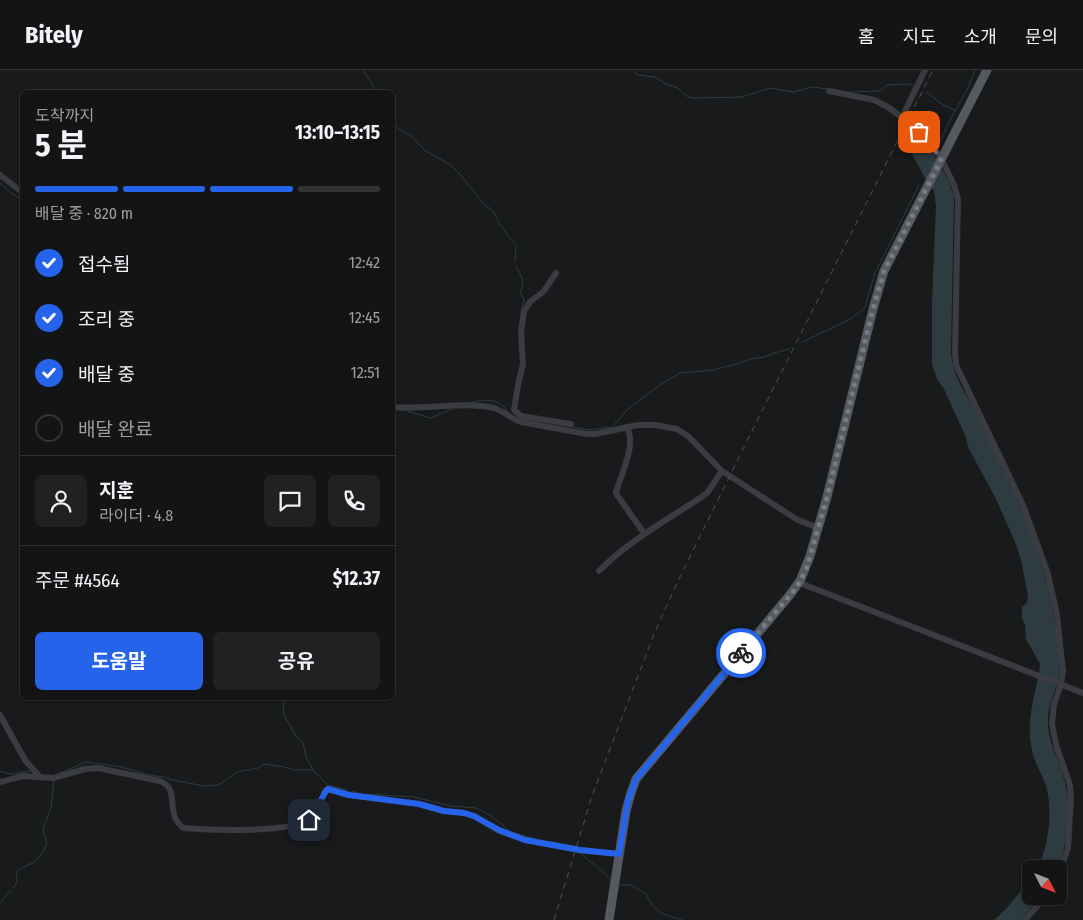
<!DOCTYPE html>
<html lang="ko">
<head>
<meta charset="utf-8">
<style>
  :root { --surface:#131415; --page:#202122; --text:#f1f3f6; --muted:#9d9ea0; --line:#323334; --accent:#2563eb }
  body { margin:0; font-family:"Fira Sans Condensed","Noto Sans KR",sans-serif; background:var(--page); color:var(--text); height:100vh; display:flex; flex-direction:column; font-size:19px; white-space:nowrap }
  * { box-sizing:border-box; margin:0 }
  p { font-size:16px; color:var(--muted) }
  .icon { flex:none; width:28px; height:28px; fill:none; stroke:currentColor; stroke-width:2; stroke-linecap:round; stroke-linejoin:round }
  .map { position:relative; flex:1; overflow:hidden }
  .drawer { position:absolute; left:20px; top:20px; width:375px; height:610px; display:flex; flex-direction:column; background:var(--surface); border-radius:8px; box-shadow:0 1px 4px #0004,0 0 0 1px var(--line) }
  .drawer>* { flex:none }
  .needle { width:32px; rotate:132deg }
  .tools { position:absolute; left:1022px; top:790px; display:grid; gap:10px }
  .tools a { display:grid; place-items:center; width:45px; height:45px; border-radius:8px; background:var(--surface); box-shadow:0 1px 4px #0004,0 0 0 1px var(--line); font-size:25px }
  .pin { position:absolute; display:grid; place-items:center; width:42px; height:42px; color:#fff; margin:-21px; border-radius:10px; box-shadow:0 2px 8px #0006 }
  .courier { position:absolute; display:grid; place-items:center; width:50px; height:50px; margin:-25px; border:4px solid #2563eb; border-radius:50%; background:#fff; color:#222; box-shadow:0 1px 6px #0007 }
  .head em { font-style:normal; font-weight:700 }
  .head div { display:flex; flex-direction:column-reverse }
  .head { display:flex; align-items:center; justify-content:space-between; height:85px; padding:0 15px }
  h1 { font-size:32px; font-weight:700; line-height:38px }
  .bar { display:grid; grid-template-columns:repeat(4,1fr); gap:8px 5px; align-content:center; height:60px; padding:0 15px }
  .bar i { height:6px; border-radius:4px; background:var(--line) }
  .bar .selected { background:var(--accent) }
  .bar p { grid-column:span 4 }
  .line { display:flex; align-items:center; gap:12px; padding:0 15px; border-top:1px solid var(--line) }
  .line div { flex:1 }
  .round { display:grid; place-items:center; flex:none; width:52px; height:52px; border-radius:8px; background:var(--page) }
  ol { padding:0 15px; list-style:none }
  li { display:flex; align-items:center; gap:15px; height:55px }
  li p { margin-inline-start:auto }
  li .icon { padding:5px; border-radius:50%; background:var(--accent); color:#fff; stroke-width:4 }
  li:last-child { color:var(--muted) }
  li i { width:28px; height:28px; border:2px solid var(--line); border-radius:50% }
  .primary-button { display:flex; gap:10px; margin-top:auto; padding:10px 15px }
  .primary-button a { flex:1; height:58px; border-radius:8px; background:var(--accent); color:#fff; font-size:20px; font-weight:700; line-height:58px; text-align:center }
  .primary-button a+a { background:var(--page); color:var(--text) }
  header { display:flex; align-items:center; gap:30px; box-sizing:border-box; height:70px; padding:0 25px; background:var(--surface); border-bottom:1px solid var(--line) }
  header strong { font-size:24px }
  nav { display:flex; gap:28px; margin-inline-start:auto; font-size:18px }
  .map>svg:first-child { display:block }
  .water { fill:#2e3c41 }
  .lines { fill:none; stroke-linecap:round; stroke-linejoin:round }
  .stream { stroke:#2e3c41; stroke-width:1 }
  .minor { stroke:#3a3c41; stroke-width:6 }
  .major { stroke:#565a60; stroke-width:9 }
  .rail { stroke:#4d5156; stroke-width:1; stroke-dasharray:6 5; stroke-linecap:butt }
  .done { stroke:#787d84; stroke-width:5; stroke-dasharray:0 9 }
  .route { stroke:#2563eb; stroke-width:6 }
</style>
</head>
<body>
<header>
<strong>Bitely</strong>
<nav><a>홈</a><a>지도</a><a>소개</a><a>문의</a></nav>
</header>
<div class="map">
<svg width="1083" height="850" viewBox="0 0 1083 850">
  <rect width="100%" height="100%" fill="#191a1c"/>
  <g class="water">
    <polygon points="909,61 921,65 936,88 935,92 926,110 905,71 907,67 906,62"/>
    <path d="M941,97L949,112L954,127L951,282C953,311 969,326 981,351C1006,405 1033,459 1048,517C1052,531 1053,545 1056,559C1058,576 1062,594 1058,612L1039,605L1040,594L1026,569L1025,555L1022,548V537L1027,532L1028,526L1021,490L1016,474L996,429L969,379L965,365L944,319L937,309L932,294V233L936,136L934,121L930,116Z"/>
    <path d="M1038,608L1057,615C1035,666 1059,677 1067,722C1071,746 1066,776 1058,799H1037C1049,777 1053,739 1046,716C1042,704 1034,692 1032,680C1026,655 1033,632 1038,608Z"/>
    <polygon points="1031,809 1031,826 1040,826 1021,850 992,850 994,850 1007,838"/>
  </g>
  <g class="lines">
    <g class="stream">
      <polyline points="363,0 377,22"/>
      <polyline points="634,0 637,5 655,7 666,14 678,18 688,27 695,28 742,27 770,18 793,22 813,17 827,19"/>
      <polyline points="848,22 880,21 887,15 910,14 914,16"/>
      <polyline points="926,22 945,36 955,40"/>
      <polyline points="392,53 399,59 412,66 424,80 451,95 458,102 483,133 494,142 500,155 516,176 515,192"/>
      <polyline points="938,76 950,50 968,18 975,0"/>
      <polyline points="0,113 11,123 22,129"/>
      <path d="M516,196C521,206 526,212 520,223L524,229L522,238"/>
      <polyline points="519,258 521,245"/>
      <polyline points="802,272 849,250 861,241 865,237 875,203 919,115"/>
      <path d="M470,333C484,329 499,327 509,343"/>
      <polyline points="407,341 430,348 452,339"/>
      <polyline points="567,356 590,360 612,357 628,339 661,314 680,303 713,300 740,293 750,289 765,287 774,283 789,279"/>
      <polyline points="283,628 284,645 297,668 303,673 306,687 313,700"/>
      <polyline points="0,701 9,704 31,701"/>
      <polyline points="60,703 86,692 122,697 148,705 164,707 173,710 204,716 217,715 222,713 237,702 258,698 263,694 285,697 294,700 313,700 328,715 348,720"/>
      <polyline points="351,721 358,723"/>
      <polyline points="367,724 414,727 451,736 476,738 490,745 511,762"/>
      <polyline points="515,763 535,769"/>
      <polyline points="554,772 562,774"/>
      <path d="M579,782C590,792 602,799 611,811"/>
      <path d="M620,815H631L646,824C647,826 648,828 650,831C658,845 667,845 682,850"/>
      <polyline points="13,818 17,812 16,807 18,800 34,792 41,785 47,774 43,759 51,737 54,710"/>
      <polyline points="0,833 11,820"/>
    </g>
    <g class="minor">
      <polyline points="829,21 874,30 888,37 900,46 903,45 906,39 925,0"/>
      <polyline points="911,60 923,62 926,65 944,94 954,115 958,129 955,282 956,295 1023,435 1048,504 1057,545 1063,601 1061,614 1054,634 1052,654 1057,678 1070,715 1071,728 1068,778 1059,804"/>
      <polyline points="0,105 22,122"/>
      <polyline points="556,203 544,221 530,232 524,241 521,263 523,294 518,315 514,340 521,346 571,354"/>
      <path d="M392,337C426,340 461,331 494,338C504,341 511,349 521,352L587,364H596L638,355H655L677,359L689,367L722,401L796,449L818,458"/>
      <path d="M626,357C638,371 621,405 616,422L617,425L644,463"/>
      <path d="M599,501C629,471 665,451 700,428L707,423L722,401"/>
      <polyline points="800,511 805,515 1083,623"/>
      <polyline points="0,645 25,690 40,707"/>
      <path d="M0,712L23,706L53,708L85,699L98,698L160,711C176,718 170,730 174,744C175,750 178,753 183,758C207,760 293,764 311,748C319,742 321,730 325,721L328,719L349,725L419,734L444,741L464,743L474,746L499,761L525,770L580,780L619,784"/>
      <polyline points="1025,850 1046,826"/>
    </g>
    <polyline class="major" points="609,850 626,741 631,723 636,709 789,526 800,511 810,486 827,427 873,239 884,201 987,0"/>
    <polyline class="rail" points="554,850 592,726 654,564 676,515 747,371 933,0"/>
  </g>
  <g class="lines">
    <polyline class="done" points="741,583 796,518 806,500 827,427 873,239 884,201 941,90 926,65 923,62 919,62"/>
    <path class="route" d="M309,750C319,742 319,728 328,719L349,725L419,734L444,741L464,743L474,746L499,760L525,770L580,780L619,784L628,730L636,709L741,583"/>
  </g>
</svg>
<div class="tools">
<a><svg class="needle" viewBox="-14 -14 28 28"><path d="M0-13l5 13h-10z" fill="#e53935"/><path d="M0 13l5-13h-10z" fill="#9d9ea0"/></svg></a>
</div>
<div class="pin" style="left:919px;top:62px;background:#ea580c"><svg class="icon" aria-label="bag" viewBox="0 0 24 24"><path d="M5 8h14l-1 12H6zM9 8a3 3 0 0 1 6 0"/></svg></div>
<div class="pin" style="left:309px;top:750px;background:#1f2937"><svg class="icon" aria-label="home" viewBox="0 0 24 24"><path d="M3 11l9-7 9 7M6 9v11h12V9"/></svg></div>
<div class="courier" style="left:741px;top:583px"><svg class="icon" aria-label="bike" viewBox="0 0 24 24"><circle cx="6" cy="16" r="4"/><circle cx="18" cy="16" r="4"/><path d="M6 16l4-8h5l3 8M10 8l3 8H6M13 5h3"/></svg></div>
<section class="drawer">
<div class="head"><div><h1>5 분</h1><p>도착까지</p></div><em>13:10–13:15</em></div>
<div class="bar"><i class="selected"></i><i class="selected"></i><i class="selected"></i><i></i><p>배달 중 · 820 m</p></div>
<ol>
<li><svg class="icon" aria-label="check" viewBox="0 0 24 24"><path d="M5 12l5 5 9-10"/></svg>접수됨<p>12:42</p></li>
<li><svg class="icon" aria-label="check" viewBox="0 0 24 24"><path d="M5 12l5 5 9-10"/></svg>조리 중<p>12:45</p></li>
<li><svg class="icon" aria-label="check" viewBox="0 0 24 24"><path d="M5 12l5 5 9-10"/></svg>배달 중<p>12:51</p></li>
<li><i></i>배달 완료</li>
</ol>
<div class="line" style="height:90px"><a class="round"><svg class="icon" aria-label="person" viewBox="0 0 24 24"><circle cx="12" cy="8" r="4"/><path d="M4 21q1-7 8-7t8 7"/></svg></a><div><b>지훈</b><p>라이더 · 4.8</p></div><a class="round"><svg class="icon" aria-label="chat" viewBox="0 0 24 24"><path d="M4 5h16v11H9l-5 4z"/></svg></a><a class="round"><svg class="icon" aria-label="phone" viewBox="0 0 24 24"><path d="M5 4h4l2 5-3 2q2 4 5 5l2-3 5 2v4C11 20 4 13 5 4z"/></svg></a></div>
<div class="line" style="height:65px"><div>주문 #4564</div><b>$12.37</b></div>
<div class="primary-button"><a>도움말</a><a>공유</a></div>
</section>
</div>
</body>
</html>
